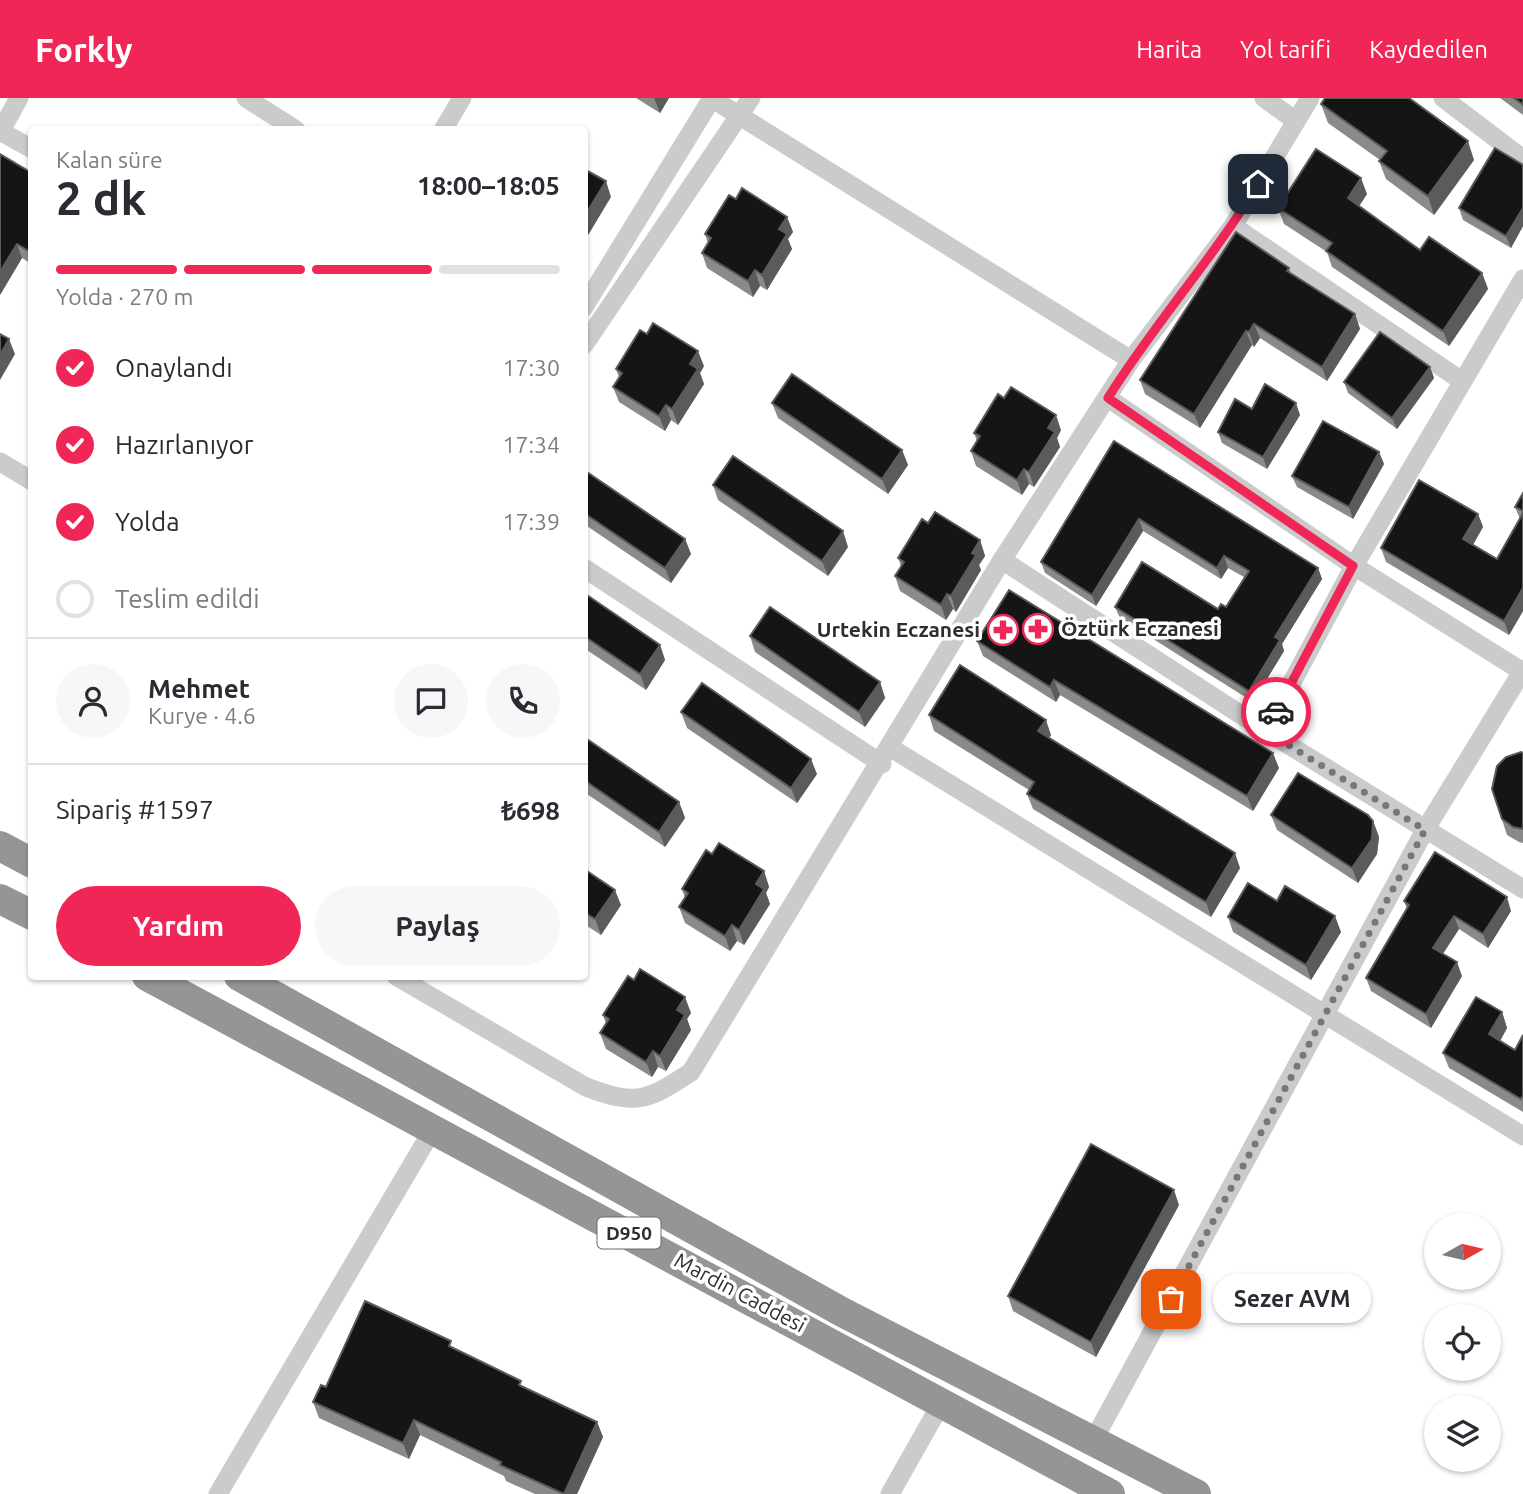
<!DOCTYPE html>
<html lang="tr">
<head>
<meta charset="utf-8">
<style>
  :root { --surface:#fff; --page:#f7f7f7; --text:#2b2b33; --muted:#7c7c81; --line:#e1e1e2; --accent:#f02657 }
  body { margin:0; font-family:Ubuntu,sans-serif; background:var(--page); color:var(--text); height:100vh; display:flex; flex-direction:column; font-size:26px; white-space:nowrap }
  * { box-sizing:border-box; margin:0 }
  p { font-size:23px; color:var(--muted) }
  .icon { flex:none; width:38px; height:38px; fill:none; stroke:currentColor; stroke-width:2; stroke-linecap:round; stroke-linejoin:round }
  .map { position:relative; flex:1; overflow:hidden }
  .sheet { position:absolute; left:28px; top:28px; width:560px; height:854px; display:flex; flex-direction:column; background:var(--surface); border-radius:7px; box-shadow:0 2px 5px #0004 }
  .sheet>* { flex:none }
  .needle { width:46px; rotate:82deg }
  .buttons { position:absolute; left:1424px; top:1115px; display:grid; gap:14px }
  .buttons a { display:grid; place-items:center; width:77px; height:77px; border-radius:50%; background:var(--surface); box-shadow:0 2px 5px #0004; font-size:35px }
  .pin { position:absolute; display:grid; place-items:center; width:60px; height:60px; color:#fff; margin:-30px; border-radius:14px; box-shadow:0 4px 10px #0006 }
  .courier { position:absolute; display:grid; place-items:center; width:70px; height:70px; margin:-35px; border:5px solid #f02657; border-radius:50%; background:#fff; color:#222; box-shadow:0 2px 9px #0007 }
  .bubble { position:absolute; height:49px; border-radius:24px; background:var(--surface); box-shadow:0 2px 5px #0004; font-size:23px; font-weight:600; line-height:49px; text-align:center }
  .summary em { font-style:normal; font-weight:600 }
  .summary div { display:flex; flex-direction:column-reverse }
  .summary { display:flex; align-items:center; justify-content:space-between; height:119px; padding:0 28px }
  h1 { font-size:46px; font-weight:600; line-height:52px }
  .bar { display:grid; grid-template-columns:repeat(4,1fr); gap:10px 7px; align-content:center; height:84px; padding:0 28px }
  .bar i { height:9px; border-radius:5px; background:var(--line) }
  .bar .on { background:var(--accent) }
  .bar p { grid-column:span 4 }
  .line { display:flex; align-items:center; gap:18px; padding:0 28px; border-top:2px solid var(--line) }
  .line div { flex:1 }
  .round { display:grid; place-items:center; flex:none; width:74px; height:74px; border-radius:37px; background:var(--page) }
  ol { padding:0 28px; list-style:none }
  li { display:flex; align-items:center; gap:21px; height:77px }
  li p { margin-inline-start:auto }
  li .icon { padding:7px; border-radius:50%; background:var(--accent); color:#fff; stroke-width:4 }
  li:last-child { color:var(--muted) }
  li i { width:38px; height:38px; border:4px solid var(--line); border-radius:50% }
  .action { display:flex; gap:14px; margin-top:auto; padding:14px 28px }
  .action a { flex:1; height:80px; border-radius:42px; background:var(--accent); color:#fff; font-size:28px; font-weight:600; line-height:80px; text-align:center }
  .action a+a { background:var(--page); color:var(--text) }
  header { display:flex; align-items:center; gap:42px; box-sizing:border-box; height:98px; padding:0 35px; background:var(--accent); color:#fff }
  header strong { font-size:33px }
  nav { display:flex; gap:38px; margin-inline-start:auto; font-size:24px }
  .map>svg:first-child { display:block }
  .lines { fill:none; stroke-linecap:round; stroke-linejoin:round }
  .minor { stroke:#cbcbcb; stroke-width:19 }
  .highway { stroke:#959595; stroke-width:30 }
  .wall { fill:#8a8a8a }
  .shaded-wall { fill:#5b5b5b }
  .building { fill:#151515; stroke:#5b5b5b; stroke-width:2 }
  .done { stroke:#777; stroke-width:7; stroke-dasharray:0 12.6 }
  .route { stroke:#f02657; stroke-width:9 }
  .labels { text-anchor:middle; stroke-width:7; stroke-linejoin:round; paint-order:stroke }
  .shield { fill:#fff; stroke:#6d6d6d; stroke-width:2 }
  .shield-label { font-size:19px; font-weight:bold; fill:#2e2e2e }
  .poi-label { font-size:21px; font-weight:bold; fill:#2e2e2e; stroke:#fff; text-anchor:start }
  .street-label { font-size:21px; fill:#2e2e2e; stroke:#fff }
</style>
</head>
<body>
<header>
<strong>Forkly</strong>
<nav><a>Harita</a><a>Yol tarifi</a><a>Kaydedilen</a></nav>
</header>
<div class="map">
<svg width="1523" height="1396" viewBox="0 0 1523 1396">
  <rect width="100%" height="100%" fill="#fff"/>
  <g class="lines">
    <g class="minor">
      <polyline points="246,0 296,32"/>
      <polyline points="711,0 1131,262"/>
      <polyline points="1264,0 1296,23"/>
      <polyline points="1443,0 1523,61"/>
      <polyline points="443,32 462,0"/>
      <polyline points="0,33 32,51"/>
      <polyline points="0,34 19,0"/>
      <polyline points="1233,128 1462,283"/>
      <polyline points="584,209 712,0"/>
      <polyline points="584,247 751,0"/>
      <polyline points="1108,300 1354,468 1523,574"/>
      <polyline points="0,364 32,383"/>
      <polyline points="1002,462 1266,633 1523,791"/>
      <polyline points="584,470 882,666"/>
      <polyline points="1266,633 1354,468 1523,181"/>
      <polyline points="891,650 1523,1038"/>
      <path d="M396,878L586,989C636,1008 647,1003 691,974L1002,462L1131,262L1233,128L1310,0"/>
      <polyline points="1093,1343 1425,732 1523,572"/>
      <polyline points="218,1396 433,1031"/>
      <polyline points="890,1396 942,1304"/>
    </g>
    <g class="highway">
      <polyline points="0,748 32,765"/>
      <polyline points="0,801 32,817"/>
      <polyline points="147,878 1110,1396"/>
      <polyline points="239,878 842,1214 1196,1396"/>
    </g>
  </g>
  <g class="wall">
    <polygon points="636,0 669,0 660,15"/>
    <polygon points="1500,0 1523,0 1523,17"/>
    <polygon points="1321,6 1474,62 1434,117 1386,81 1379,63 1380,62 1328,25"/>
    <polygon points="1523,67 1523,128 1511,150 1463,122 1459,110"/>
    <polygon points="32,75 32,166 22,160 0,197"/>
    <polygon points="1367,96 1359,108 1420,152 1482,175 1488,191 1449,248 1332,169 1327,154 1284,126 1278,110"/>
    <polygon points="736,101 787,119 793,134 788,141 792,151 767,192 760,188 753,199 707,170 702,155 708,145 705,136"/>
    <polygon points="1289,170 1291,175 1355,216 1360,231 1327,283 1260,240 1254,249 1252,247 1200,330 1145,296 1140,282"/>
    <polygon points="704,268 700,275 704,286 678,327 671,322 665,333 619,304 613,289 619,279 616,271"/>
    <polygon points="1430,269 1434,280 1397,331 1348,295 1344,284"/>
    <polygon points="772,305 902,352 908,367 888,396 778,320"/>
    <polygon points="1252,311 1300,317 1267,371 1222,345 1218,334"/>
    <polygon points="1061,332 1057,340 1060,349 1034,389 1029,386 1022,397 976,368 971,353 977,343 974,335"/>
    <polygon points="1114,343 1318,470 1322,481 1282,546 1284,553 1253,604 1120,520 1115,509 1218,511 1226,509 1244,479 1228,470 1221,481 1143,433 1096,508 1045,475 1041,464"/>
    <polygon points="1379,354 1384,366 1353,421 1297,389 1292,378"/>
    <polygon points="584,372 685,441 691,456 671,485 584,426"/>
    <polygon points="713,387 848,449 828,478 718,402"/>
    <polygon points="1523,395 1523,513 1509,537 1386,464 1381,450 1478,416 1483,429 1473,447 1497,461 1520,421 1515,409"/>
    <polygon points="928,425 980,442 985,458 979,467 981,472 956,514 953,511 946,522 900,493 895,478 901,468 898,460"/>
    <polygon points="584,495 660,547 665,562 646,592 584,550"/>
    <polygon points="750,538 880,584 885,600 865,629 755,554"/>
    <polygon points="977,543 1279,670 1253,713 1060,597 1056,604 983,558"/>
    <polygon points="681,614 817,676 797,705 687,630"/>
    <polygon points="929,617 1051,637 1049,640 1240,770 1211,819 1033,711 1027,696 1029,692 934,633"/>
    <polygon points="584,639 679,704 685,720 665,749 584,694"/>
    <polygon points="1523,655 1523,745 1519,744 1507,737 1492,691"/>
    <polygon points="1271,717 1373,723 1379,739 1377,756 1358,785 1277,732"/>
    <polygon points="712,756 764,773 769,789 766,795 770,806 744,847 737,843 730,853 685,825 679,809 685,800 682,791"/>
    <polygon points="584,771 621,807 601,837 584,826"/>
    <polygon points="1277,803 1341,834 1311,882 1233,834 1228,819"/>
    <polygon points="1404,803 1511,813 1488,850 1459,831 1443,856 1462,878 1431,930 1371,893 1366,880 1407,811"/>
    <polygon points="1502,914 1507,930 1500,943 1515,952 1523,937 1523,1014 1449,970 1443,955"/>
    <polygon points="691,915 687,921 691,932 666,973 658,969 652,979 606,951 600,935 606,926 603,917"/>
    <polygon points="1179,1107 1096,1259 1013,1213 1008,1198"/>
    <polygon points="453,1250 524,1289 597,1324 603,1339 577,1396 535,1396 506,1383 504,1378 420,1337 409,1361 319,1320 313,1304 326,1289"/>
  </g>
  <g class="shaded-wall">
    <polygon points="654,0 669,0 660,15"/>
    <polygon points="1468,43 1474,62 1434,117 1428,98"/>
    <polygon points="1361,80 1367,96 1354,116 1348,100"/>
    <polygon points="606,83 611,99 584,144 584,119"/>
    <polygon points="1523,110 1523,128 1511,150 1506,138"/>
    <polygon points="787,119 793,134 788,141 792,151 767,192 762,177 779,131"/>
    <polygon points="17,146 22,160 0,197 0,174"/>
    <polygon points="755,172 760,188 753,199 748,183"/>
    <polygon points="1482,175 1488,191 1449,248 1443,233"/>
    <polygon points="1355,216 1360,231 1327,283 1322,269"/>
    <polygon points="1254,226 1260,240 1254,249 1249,234"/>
    <polygon points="1246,233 1252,247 1200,330 1194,316"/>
    <polygon points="9,241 15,256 0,282 0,257"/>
    <polygon points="698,253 704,268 700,275 704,286 678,327 672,311 690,266"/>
    <polygon points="1430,269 1434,280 1397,331 1392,320"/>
    <polygon points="1296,305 1300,317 1267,371 1263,359"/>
    <polygon points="666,307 671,322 665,333 659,318"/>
    <polygon points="1056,317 1061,332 1057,340 1060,349 1034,389 1029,374 1048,330"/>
    <polygon points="902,352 908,367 888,396 882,381"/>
    <polygon points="1379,354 1384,366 1353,421 1349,409"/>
    <polygon points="1024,371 1029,386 1022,397 1017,382"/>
    <polygon points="1478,416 1483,429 1468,455 1463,441"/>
    <polygon points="1139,421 1143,433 1096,508 1092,497"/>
    <polygon points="843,433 848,449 828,478 822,463"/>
    <polygon points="685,441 691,456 671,485 665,470"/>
    <polygon points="980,442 985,458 979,467 981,472 956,514 951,498 972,455"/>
    <polygon points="1224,458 1228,470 1221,481 1217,470"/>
    <polygon points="1318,470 1322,481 1282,546 1284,553 1253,604 1249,593 1275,539"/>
    <polygon points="1523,490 1523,513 1509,537 1504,523"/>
    <polygon points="947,496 953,511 946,522 941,507"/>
    <polygon points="660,547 665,562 646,592 640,576"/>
    <polygon points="1054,582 1060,597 1056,604 1050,589"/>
    <polygon points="880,584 885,600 865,629 859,614"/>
    <polygon points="1046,622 1051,637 1044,649 1038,633"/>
    <polygon points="1273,655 1279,670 1253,713 1247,698"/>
    <polygon points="811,661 817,676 797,705 791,690"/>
    <polygon points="679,704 685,720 665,749 659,734"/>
    <polygon points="1373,723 1379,739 1377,756 1358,785 1352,770"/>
    <polygon points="1235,755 1240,770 1211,819 1206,804"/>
    <polygon points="764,773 769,789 766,795 770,806 744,847 739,832 756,786"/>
    <polygon points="615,792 621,807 601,837 595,821"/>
    <polygon points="1507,799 1511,813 1488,850 1483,836"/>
    <polygon points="1335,818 1341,834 1311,882 1306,867"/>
    <polygon points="1454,818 1459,831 1438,863 1433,850"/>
    <polygon points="732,827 737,843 730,853 725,838"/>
    <polygon points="1457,864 1462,878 1431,930 1426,916"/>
    <polygon points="685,899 691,915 687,921 691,932 666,973 660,958 677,912"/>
    <polygon points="1502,914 1507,930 1495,952 1489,936"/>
    <polygon points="653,953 658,969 652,979 646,964"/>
    <polygon points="1174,1092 1179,1107 1096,1259 1091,1244"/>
    <polygon points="414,1322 420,1337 409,1361 403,1345"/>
    <polygon points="597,1324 603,1339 577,1396 564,1396"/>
  </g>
  <g class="building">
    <polygon points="1325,0 1409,0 1468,43 1428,98 1379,63 1387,53 1321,6"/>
    <polygon points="1514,0 1523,0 1523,7"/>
    <polygon points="1495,50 1523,67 1523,110 1506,138 1459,110"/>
    <polygon points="1316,51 1361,80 1348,100 1420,152 1429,139 1482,175 1443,233 1326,153 1332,145 1278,110"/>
    <polygon points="0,56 32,75 32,155 17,146 0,174"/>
    <polygon points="584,71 606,83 584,119"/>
    <polygon points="742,90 787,119 779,131 787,136 762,177 755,172 748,183 702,155 711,140 705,136 729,97 736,101"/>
    <polygon points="1236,134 1289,170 1287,173 1355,216 1322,269 1254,226 1249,234 1246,233 1194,316 1140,282"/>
    <polygon points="653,225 698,253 690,266 698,271 672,311 666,307 659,318 613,289 622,275 616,271 640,232 647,236"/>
    <polygon points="1380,234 1430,269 1392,320 1344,284"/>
    <polygon points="0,236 9,241 0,257"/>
    <polygon points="792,276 902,352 882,381 772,305"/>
    <polygon points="1265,286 1296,305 1263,359 1218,334 1235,301 1252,311"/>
    <polygon points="1011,289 1056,317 1048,330 1055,334 1029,374 1024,371 1017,382 971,353 980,338 974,335 998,296 1004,300"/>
    <polygon points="1323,323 1379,354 1349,409 1292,378"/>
    <polygon points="1114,343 1318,470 1275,539 1280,542 1249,593 1115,509 1142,464 1218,511 1221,506 1226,509 1249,473 1224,458 1217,470 1139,421 1092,497 1041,464"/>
    <polygon points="733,358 843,433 822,463 713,387"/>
    <polygon points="584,372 685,441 665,470 584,415"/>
    <polygon points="1419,382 1478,416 1463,441 1497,461 1523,415 1523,490 1504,523 1381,450"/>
    <polygon points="1523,395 1523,413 1515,409"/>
    <polygon points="935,414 980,442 972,455 976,457 951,498 947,496 941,507 895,478 904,464 898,460 922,421 928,425"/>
    <polygon points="1009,492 1273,655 1247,698 1054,582 1050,589 977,543"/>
    <polygon points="584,495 660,547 640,576 584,538"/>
    <polygon points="770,509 880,584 859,614 750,538"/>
    <polygon points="960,567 1046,622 1038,633 1235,755 1206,804 1027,696 1034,684 929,617"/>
    <polygon points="702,585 811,661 791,690 681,614"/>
    <polygon points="584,639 679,704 659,734 584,682"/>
    <polygon points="1521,654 1523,655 1523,731 1513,729 1502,721 1492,691 1497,668 1506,659"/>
    <polygon points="1298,675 1368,717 1373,723 1372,741 1352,770 1271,717"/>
    <polygon points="719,745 764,773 756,786 764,791 739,832 732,827 725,838 679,809 688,795 682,791 706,752 712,756"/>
    <polygon points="1435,754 1507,799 1483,836 1454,818 1433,850 1457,864 1426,916 1366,880 1409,807 1404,803"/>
    <polygon points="584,771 615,792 595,821 584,814"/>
    <polygon points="1248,785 1277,803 1285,788 1335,818 1306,867 1228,819"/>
    <polygon points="640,871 685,899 677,912 685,917 660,958 653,953 646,964 600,935 609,921 603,917 628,878 634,882"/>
    <polygon points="1476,899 1502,914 1489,936 1515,952 1523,937 1523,997 1521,1001 1443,955"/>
    <polygon points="1091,1046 1174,1092 1091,1244 1008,1198"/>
    <polygon points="365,1203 451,1243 449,1248 521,1283 519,1287 597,1324 564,1396 500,1367 501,1364 414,1322 403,1345 313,1304 321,1287 326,1289"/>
  </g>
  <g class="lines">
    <polyline class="done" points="1171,1201 1425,732 1266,633 1276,614"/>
    <path class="route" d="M1258,86C1213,161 1154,226 1108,300L1353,468L1276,614"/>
  </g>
  <defs>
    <g id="pharmacy-ring" transform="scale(1.575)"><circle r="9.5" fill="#fff" stroke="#f02657" stroke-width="1.5"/><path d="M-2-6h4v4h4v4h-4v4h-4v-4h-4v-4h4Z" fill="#f02657"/></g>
  </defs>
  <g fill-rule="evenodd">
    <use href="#pharmacy-ring" x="1038" y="531"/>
    <use href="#pharmacy-ring" x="1003" y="532"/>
  </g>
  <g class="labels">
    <rect class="shield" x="597.5" y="1119.5" width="63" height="31" rx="5"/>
    <g class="shield-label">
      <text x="629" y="1142">D950</text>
    </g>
    <g class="poi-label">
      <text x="1061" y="538">Öztürk Eczanesi</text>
      <text x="980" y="539" text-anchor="end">Urtekin Eczanesi</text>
    </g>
    <g class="street-label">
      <text transform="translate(740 1195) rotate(28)" y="7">Mardin Caddesi</text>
    </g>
  </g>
</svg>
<div class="buttons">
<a><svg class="needle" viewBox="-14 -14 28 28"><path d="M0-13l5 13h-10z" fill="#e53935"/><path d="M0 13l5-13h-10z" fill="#7c7c81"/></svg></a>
<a><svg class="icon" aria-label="locate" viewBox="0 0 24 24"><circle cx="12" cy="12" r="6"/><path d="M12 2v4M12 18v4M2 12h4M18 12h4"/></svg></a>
<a><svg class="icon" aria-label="layers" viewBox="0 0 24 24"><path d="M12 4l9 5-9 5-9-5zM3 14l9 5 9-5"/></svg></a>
</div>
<div class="pin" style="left:1171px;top:1201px;background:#ea580c"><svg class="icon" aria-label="bag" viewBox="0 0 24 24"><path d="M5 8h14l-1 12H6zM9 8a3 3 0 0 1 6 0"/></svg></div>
<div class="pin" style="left:1258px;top:86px;background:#1f2937"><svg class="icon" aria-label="home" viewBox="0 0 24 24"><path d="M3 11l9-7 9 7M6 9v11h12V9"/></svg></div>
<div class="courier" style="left:1276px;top:614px"><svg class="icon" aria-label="car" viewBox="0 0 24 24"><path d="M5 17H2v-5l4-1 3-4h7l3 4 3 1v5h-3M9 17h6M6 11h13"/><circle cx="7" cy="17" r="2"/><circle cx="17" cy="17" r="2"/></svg></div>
<div class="bubble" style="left:1213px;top:1176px;width:158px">Sezer AVM</div>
<section class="sheet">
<div class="summary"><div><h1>2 dk</h1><p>Kalan süre</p></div><em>18:00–18:05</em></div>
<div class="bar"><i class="on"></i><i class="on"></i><i class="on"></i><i></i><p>Yolda · 270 m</p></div>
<ol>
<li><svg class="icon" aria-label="check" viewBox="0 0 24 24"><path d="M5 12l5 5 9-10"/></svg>Onaylandı<p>17:30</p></li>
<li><svg class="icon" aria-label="check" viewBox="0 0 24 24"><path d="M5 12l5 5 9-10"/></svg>Hazırlanıyor<p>17:34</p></li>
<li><svg class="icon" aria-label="check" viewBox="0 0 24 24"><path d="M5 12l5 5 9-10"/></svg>Yolda<p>17:39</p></li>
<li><i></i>Teslim edildi</li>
</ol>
<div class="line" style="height:126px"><a class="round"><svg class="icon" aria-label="person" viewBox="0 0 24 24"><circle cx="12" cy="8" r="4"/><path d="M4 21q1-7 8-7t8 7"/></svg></a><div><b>Mehmet</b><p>Kurye · 4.6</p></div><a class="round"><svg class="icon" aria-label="chat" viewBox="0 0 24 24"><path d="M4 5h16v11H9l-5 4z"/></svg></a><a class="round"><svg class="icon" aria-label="phone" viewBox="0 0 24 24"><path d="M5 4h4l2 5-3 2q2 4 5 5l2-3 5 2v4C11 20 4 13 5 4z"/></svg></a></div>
<div class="line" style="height:91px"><div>Sipariş #1597</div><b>₺698</b></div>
<div class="action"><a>Yardım</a><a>Paylaş</a></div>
</section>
</div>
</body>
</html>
